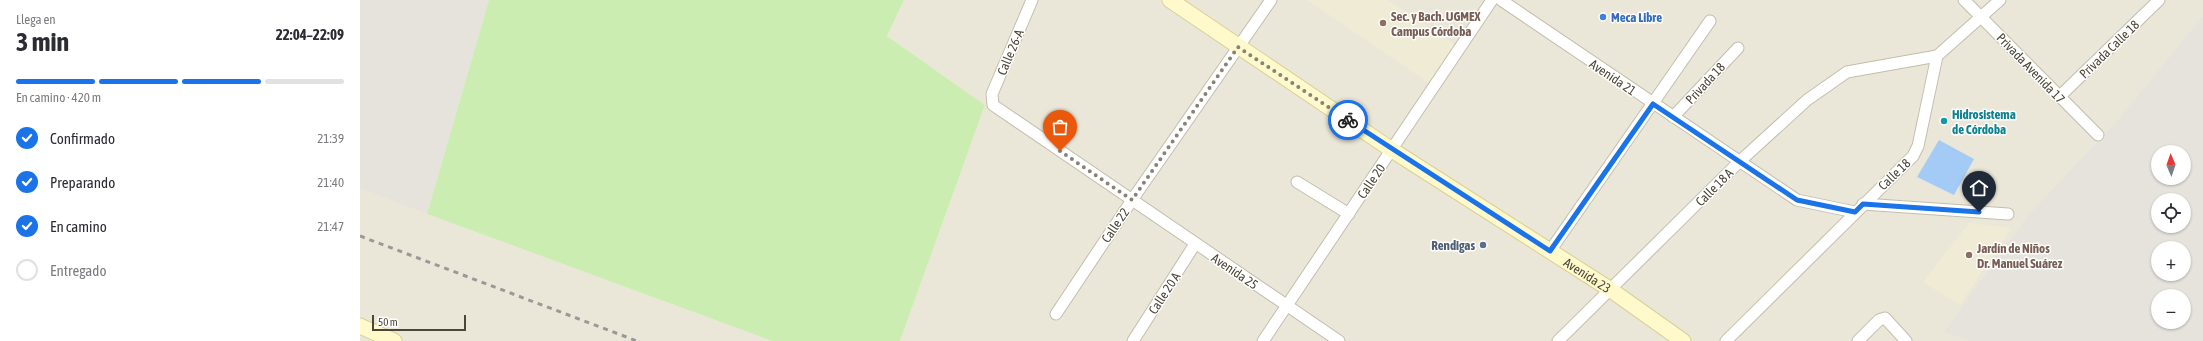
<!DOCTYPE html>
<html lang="es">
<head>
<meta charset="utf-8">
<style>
  :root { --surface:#fff; --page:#f2f2f3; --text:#2b2b33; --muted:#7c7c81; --line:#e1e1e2; --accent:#1a73e8 }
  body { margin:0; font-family:"Asap Condensed",sans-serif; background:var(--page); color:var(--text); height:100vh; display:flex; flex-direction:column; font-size:15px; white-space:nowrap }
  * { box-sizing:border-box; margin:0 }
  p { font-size:13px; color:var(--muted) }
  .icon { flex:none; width:22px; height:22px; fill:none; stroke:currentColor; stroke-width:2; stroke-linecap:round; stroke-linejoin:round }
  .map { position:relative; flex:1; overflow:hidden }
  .drawer { display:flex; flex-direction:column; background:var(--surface); width:360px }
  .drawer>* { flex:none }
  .needle { width:26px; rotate:358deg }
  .buttons { position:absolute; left:1791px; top:145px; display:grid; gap:8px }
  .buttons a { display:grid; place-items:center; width:40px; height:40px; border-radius:50%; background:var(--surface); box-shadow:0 1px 3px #0004; font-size:20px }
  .scale { position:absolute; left:12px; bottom:10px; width:94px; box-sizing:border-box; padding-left:4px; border:2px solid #4b4637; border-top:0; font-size:11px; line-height:14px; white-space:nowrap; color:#4b4637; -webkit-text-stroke:3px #fff; paint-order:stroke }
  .pin { position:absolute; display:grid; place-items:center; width:34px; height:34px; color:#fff; margin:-41px -17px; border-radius:50% 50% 50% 0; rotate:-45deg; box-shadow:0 0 4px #0007 }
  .pin .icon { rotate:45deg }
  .courier { position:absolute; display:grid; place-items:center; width:40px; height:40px; margin:-20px; border:3px solid #1a73e8; border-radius:50%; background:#fff; color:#222; box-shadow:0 1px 5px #0007 }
  .overview em { font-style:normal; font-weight:700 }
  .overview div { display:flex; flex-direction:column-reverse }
  .overview { display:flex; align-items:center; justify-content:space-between; height:68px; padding:0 16px }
  h1 { font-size:26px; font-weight:700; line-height:30px }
  .bar { display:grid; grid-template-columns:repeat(4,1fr); gap:6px 4px; align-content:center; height:48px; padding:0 16px }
  .bar i { height:5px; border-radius:3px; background:var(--line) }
  .bar .active { background:var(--accent) }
  .bar p { grid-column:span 4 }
  ol { padding:0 16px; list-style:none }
  li { display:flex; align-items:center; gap:12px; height:44px }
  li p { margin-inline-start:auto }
  li .icon { padding:4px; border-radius:50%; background:var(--accent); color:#fff; stroke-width:4 }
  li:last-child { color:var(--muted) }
  li i { width:22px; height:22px; border:2px solid var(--line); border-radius:50% }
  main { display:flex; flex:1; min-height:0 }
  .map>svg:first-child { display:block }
  .residential { fill:#ebe7d8; fill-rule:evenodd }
  .industrial { fill:#e6e3dc; fill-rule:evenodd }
  .education { fill:#f0ebd4 }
  .green { fill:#cbedb1 }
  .water { fill:#a4cbf6 }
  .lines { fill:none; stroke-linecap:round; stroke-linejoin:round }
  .street-casing { stroke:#c3beac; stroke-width:13 }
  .secondary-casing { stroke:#dacf97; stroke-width:17 }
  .street { stroke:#fff; stroke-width:11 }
  .secondary { stroke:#fff9cc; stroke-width:15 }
  .rail { stroke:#999; stroke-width:3; stroke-dasharray:5 5; stroke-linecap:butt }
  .done { stroke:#878376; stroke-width:4; stroke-dasharray:0 7.2 }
  .route { stroke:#1a73e8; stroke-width:5 }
  .shop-dot { fill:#3f7fe0; stroke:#fff; stroke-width:1.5 }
  .education-dot { fill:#8d6e63; stroke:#fff; stroke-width:1.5 }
  .culture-dot { fill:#0f9aa8; stroke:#fff; stroke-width:1.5 }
  .service-dot { fill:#5c6f8a; stroke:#fff; stroke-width:1.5 }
  .labels { text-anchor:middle; stroke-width:3; stroke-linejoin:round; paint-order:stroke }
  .education-label { font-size:13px; font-weight:bold; fill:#785e54; stroke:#fff; text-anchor:start }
  .shop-label { font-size:13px; font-weight:bold; fill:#366cbe; stroke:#fff; text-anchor:start }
  .street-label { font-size:13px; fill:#4b4637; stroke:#fff }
  .culture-label { font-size:13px; font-weight:bold; fill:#0d838f; stroke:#fff; text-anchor:start }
  .service-label { font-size:13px; font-weight:bold; fill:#4e5e75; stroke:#fff; text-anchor:end }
</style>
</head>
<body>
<main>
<section class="drawer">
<div class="overview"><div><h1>3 min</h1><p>Llega en</p></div><em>22:04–22:09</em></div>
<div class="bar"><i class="active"></i><i class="active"></i><i class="active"></i><i></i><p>En camino · 420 m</p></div>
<ol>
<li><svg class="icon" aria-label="check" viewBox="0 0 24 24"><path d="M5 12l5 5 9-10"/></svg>Confirmado<p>21:39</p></li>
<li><svg class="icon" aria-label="check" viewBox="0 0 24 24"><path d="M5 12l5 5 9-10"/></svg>Preparando<p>21:40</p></li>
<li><svg class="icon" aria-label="check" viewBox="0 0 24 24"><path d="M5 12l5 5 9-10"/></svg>En camino<p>21:47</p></li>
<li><i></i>Entregado</li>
</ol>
</section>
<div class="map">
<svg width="1843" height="341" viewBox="0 0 1843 341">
  <rect width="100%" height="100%" fill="#f6f4eb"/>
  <g class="residential">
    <polygon points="0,0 129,0 67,214 412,341 0,341"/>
    <path d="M544,0H1843V341H540L625,105L527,36ZM1798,152H1824V178H1798ZM1798,200H1824V226H1798ZM1798,248H1824V274H1798ZM1798,296H1824V322H1798Z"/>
  </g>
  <g class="industrial">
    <polygon points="0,0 129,0 67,214 0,188"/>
    <path d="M1843,16V341H1610L1584,332L1669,214L1757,121ZM1798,152H1824V178H1798ZM1798,200H1824V226H1798ZM1798,248H1824V274H1798ZM1798,296H1824V322H1798Z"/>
  </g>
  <g class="education">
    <polygon points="947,0 1028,0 1098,47 1072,85"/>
    <polygon points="1609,223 1651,228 1600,305 1563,282"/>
  </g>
  <polygon class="green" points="129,0 544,0 527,36 625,105 540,341 412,341 67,214"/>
  <polygon class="water" points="1579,140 1614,159 1594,195 1557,177"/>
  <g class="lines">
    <g class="street-casing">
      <g id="street">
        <polyline points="672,0 632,94 633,105 979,341"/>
        <polyline points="1141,0 1437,200 1495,212"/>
        <polyline points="1604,0 1738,135"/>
        <polyline points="1699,97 1799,0"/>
        <polyline points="1313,117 1378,48"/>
        <polyline points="937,182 989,214"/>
        <polyline points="1503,204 1648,214"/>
        <polyline points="1190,251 1350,21"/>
        <polyline points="696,314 772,200 911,0"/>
        <polyline points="773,341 835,244"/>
        <polyline points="903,341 1132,0"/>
        <polyline points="1198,341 1379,162 1447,100 1487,72 1577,56"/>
        <polyline points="1366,341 1553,156 1558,146 1577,56 1640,0"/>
        <polyline points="1498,341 1519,320 1525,318 1546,341"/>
      </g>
    </g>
    <g class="secondary-casing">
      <g id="secondary">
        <path id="s1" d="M810,0L1032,150L1251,290L1323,341"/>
        <polyline points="0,326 34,341"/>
      </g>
    </g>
    <use href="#street" class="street"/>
    <use href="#secondary" class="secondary"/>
    <polyline class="rail" points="0,236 277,341"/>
  </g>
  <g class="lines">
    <polyline class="done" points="700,151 772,200 878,47 988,120"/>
    <polyline class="route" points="988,120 1190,251 1293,104 1437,200 1495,212 1503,204 1619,212"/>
  </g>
  <circle class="shop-dot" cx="1243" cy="17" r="4"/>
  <g class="education-dot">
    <circle cx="1023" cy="23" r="4"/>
    <circle cx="1609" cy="255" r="4"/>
  </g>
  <circle class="culture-dot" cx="1584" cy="121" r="4"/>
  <circle class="service-dot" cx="1123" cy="245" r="4"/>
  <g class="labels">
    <g class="education-label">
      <text x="1031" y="21">Sec. y Bach. UGMEX<tspan x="1031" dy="15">Campus Córdoba</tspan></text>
      <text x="1617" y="253">Jardín de Niños<tspan x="1617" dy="15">Dr. Manuel Suárez</tspan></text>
    </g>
    <g class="shop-label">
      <text x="1251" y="22">Meca Libre</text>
    </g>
    <g class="street-label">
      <text transform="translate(1749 49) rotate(-44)" y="5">Privada Calle 18</text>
      <text transform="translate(650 52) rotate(-67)" y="5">Calle 26-A</text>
      <text transform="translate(1671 68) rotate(46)" y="5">Privada Avenida 17</text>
      <text transform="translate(1253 77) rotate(34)" y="5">Avenida 21</text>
      <text transform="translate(1345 83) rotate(-47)" y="5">Privada 18</text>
      <text transform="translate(1534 174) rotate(-44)" y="5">Calle 18</text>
      <text transform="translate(1011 181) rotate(-56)" y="5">Calle 20</text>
      <text transform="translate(1354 187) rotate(-45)" y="5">Calle 18 A</text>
      <text transform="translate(755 225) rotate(-56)" y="5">Calle 22</text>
      <text transform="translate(875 271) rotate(34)" y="5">Avenida 25</text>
      <text dy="5" stroke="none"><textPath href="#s1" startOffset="500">Avenida 23</textPath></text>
      <text transform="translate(804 293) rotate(-57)" y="5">Calle 20 A</text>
    </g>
    <g class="culture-label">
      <text x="1592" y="119">Hidrosistema<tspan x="1592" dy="15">de Córdoba</tspan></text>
    </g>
    <g class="service-label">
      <text x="1115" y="250">Rendigas</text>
    </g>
  </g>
</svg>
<div class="buttons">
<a><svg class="needle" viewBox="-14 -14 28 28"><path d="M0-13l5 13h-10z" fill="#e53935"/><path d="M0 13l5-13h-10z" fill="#7c7c81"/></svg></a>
<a><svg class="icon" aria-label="locate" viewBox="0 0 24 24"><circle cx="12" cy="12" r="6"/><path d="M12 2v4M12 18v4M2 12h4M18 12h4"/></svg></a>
<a>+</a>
<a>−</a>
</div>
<div class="scale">50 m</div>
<div class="pin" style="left:700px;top:151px;background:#ea580c"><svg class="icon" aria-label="bag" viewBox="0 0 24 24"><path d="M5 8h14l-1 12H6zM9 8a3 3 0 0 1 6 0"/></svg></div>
<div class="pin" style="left:1619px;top:212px;background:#1f2937"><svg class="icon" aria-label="home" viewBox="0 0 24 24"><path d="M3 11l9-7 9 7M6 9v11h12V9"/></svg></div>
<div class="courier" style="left:988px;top:120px"><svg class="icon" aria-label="bike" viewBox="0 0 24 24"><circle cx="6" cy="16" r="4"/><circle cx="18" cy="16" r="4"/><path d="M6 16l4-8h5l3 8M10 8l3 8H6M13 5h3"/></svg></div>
</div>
</main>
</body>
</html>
